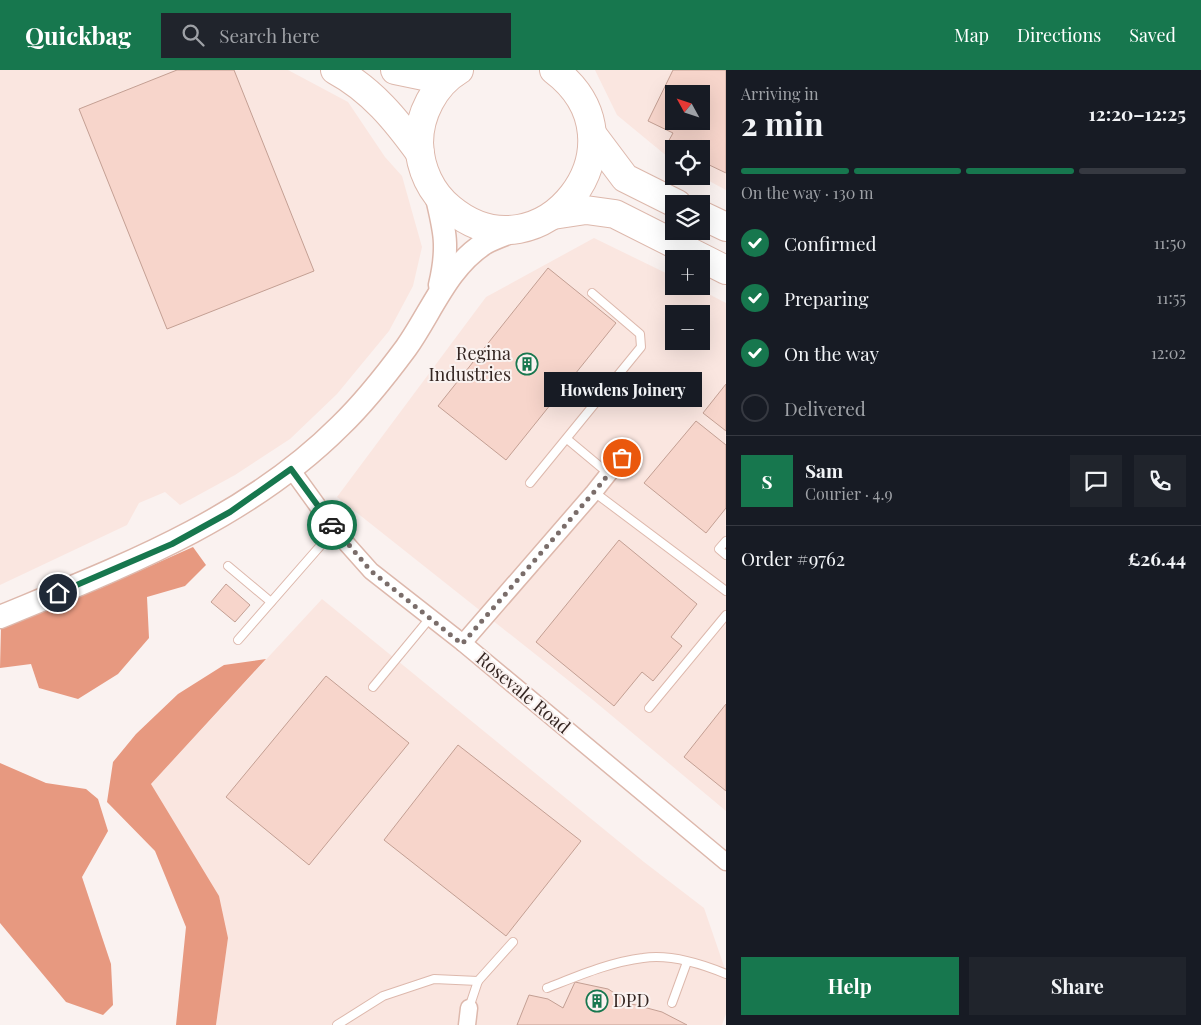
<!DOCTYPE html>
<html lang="en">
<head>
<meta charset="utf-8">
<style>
  :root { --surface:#171b24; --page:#20242c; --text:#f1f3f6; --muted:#9ea1a6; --line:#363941; --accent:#17774e }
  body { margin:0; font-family:"Playfair Display",serif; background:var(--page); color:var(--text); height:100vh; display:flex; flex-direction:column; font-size:19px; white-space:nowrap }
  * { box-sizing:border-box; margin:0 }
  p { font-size:16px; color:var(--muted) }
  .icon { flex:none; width:28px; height:28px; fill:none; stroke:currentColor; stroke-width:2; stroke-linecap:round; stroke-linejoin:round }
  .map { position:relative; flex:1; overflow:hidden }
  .drawer { display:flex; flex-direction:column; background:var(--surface); width:475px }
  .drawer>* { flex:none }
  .needle { width:32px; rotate:310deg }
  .controls { position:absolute; left:665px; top:15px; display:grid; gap:10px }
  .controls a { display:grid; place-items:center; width:45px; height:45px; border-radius:0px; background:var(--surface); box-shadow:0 5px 20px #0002; font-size:25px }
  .pin { position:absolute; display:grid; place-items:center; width:42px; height:42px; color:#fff; margin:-21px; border:2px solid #fff; border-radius:50%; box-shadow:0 1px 5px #0007 }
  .courier { position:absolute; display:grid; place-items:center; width:50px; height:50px; margin:-25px; border:4px solid #17774e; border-radius:50%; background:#fff; color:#222; box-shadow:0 1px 6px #0007 }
  .bubble { position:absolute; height:35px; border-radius:0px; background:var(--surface); box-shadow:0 5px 20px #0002; font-size:16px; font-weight:700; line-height:35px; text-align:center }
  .headline em { font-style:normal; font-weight:700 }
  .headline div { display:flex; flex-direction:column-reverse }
  .headline { display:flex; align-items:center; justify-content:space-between; height:85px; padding:0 15px }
  h1 { font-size:32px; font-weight:700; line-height:38px }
  .bar { display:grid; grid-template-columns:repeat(4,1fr); gap:8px 5px; align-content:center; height:60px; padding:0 15px }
  .bar i { height:6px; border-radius:4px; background:var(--line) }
  .bar .on { background:var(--accent) }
  .bar p { grid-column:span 4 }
  .line { display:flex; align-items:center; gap:12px; padding:0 15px; border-top:1px solid var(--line) }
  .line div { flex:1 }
  .round { display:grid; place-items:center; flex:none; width:52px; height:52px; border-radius:0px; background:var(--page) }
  ol { padding:0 15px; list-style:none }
  li { display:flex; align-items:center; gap:15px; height:55px }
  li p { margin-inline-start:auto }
  li .icon { padding:5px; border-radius:50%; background:var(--accent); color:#fff; stroke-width:4 }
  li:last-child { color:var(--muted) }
  li i { width:28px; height:28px; border:2px solid var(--line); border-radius:50% }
  .primary-button { display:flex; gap:10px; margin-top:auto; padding:10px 15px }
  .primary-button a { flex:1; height:58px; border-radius:0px; background:var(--accent); color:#fff; font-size:20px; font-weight:700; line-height:58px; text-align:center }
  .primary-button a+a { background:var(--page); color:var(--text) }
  header { display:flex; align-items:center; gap:30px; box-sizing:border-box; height:70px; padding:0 25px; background:var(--accent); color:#fff }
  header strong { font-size:24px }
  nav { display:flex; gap:28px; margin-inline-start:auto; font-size:18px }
  .search { width:350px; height:45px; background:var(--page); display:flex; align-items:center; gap:12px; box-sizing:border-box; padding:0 18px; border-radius:0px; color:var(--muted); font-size:19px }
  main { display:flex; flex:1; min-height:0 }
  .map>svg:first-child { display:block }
  .built { fill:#fae6e0; fill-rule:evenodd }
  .forest { fill:#e79980 }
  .building { fill:#f7d5cb; stroke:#c39f93; fill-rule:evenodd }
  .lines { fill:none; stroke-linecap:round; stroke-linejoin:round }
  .lane-casing { stroke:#ddb8ac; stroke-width:10 }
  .street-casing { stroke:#ddb8ac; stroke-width:19 }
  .secondary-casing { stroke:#ddb8ac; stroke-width:25 }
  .highway-casing { stroke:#ddb8ac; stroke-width:30 }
  .lane { stroke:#fff; stroke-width:8 }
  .street { stroke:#fff; stroke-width:16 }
  .secondary { stroke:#fff; stroke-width:22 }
  .highway { stroke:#fff; stroke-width:28 }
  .done { stroke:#7a6d6a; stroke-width:5; stroke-dasharray:0 9 }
  .route { stroke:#17774e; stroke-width:6 }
  .labels { text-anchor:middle; stroke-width:4; stroke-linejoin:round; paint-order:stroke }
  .poi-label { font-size:18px; fill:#352622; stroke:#faf2f0; text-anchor:end }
  .street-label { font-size:18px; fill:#352622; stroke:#faf2f0 }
</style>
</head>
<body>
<header>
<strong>Quickbag</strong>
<div class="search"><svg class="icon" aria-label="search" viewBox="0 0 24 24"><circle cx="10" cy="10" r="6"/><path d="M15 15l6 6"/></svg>Search here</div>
<nav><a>Map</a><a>Directions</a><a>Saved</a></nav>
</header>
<main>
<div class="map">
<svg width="726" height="955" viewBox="0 0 726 955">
  <rect width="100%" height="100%" fill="#faf2f0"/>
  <g class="built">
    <polygon points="0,0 288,0 348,32 385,87 402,106 422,177 413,216 389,261 337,324 290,369 235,405 180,435 165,422 139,433 127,455 0,515"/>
    <path d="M595,0H726V120L700,106L701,79H674V92L617,45ZM674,24H701V51H674Z"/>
    <path d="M594,168L674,207V216H693L726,233V741L593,630L337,427L486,227ZM674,244H701V271H674Z"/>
    <polygon points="322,529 644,792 704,838 726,902 726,944 722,955 216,955 228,868 151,714"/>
  </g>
  <g class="forest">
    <polygon points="193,477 206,495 185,516 147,527 149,568 118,604 78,629 39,618 31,594 0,598 1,557 101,518"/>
    <polygon points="266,589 151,714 219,826 228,868 216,955 176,955 186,857 155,781 107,732 113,692 136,664 178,624 224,595"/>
    <polygon points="0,693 46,713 86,719 98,729 108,761 82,807 111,894 113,935 103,945 66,932 0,853"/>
  </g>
  <g class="building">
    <polygon points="177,0 234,0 314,201 167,259 79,39"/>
    <path d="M673,0H726V103L701,91V79H676L667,74L673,63L648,51ZM674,24H701V51H674Z"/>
    <polygon points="548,198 616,253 506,390 438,336"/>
    <polygon points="726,314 726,361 703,343"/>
    <polygon points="696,351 726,375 726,438 706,463 644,413"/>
    <polygon points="619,470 697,534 671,567 682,576 653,611 642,602 614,636 536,572"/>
    <polygon points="226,514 250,535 235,552 211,532"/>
    <polygon points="326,606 409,673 309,795 226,727"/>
    <polygon points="726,634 726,721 684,687"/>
    <polygon points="458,675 581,771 506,866 384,770"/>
    <polygon points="575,912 608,919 632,934 662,942 687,955 517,955 529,925 548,929 563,938"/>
  </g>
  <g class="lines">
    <g class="lane-casing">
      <g id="lane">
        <polyline points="567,369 609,404"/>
        <polyline points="530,413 641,277 640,264 592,223"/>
        <polyline points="594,422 726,521"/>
        <polyline points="726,471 719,479 726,485"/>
        <polyline points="228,496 271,532"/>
        <polyline points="238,570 335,459"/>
        <polyline points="373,617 430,548"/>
        <polyline points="649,638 726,545"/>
        <path d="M547,918C578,906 610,892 643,888C669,884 702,894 726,904"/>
        <polyline points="672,933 687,892"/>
        <polyline points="469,938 478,911 513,872"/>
        <polyline points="337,955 383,926 434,909 478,911"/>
      </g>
    </g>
    <g class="street-casing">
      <g id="street">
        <polyline points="291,399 338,464 371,501 463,573 726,792"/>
        <polyline points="463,573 594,422 621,388"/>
        <polyline points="467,955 469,938"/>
      </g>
    </g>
    <g class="secondary-casing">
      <g id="secondary">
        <path d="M436,124C445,161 449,177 440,215"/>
        <path d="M0,547C121,497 246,450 340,356C364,333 386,305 406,278C431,243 447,197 485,173C494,168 506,164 516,160"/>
      </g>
    </g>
    <g class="highway-casing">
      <g id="highway">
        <path d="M335,0C372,20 396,50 420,83"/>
        <polyline points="395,0 424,6 455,2"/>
        <path d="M459,0C434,15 419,45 419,73C420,99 431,123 451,139C541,213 652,74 554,0"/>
        <polyline points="592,64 625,108 677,134"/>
        <polyline points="553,145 586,140 615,144 726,200"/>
        <polyline points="701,145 726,157"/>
      </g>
    </g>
    <use href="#lane" class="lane"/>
    <use href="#street" class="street"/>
    <use href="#secondary" class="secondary"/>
    <use href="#highway" class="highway"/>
  </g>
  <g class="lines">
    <polyline class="done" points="332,455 371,501 462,574 594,422 622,388"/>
    <polyline class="route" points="58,523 172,474 230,442 291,399 332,455"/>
  </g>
  <defs>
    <g id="building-ring" transform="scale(1.125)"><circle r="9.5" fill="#faf2f0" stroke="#17774e" stroke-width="1.5"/><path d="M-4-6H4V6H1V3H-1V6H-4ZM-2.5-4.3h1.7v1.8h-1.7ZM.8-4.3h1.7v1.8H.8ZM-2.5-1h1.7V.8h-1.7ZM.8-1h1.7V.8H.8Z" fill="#17774e"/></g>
  </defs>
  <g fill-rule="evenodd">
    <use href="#building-ring" x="527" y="294"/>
    <use href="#building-ring" x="597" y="931"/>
  </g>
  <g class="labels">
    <g class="poi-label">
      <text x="511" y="290">Regina<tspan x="511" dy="21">Industries</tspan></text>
      <text x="613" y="937" text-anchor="start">DPD</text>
    </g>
    <g class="street-label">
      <text transform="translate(523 623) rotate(40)" y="6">Rosevale Road</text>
    </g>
  </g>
</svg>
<div class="controls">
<a><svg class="needle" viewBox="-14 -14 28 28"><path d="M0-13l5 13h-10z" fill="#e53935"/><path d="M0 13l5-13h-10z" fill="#9ea1a6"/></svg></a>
<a><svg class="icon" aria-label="locate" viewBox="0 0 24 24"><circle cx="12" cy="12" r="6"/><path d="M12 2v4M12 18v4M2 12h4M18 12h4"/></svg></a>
<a><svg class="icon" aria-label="layers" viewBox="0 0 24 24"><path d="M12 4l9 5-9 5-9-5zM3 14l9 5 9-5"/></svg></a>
<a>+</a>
<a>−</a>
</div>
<div class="pin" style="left:622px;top:388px;background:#ea580c"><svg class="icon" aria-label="bag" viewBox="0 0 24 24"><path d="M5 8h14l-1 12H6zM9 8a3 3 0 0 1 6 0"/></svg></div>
<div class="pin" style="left:58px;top:523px;background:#1f2937"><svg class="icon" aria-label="home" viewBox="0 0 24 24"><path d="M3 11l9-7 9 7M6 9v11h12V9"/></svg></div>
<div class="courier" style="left:332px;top:455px"><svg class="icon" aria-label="car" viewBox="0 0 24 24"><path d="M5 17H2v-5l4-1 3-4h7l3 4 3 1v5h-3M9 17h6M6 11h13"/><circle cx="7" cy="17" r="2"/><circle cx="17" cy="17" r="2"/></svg></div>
<div class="bubble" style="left:544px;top:302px;width:158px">Howdens Joinery</div>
</div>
<section class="drawer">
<div class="headline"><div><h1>2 min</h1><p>Arriving in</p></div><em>12:20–12:25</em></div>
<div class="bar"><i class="on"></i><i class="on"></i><i class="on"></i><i></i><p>On the way · 130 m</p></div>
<ol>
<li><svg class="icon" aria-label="check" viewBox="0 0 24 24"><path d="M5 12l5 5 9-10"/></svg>Confirmed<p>11:50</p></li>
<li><svg class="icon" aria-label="check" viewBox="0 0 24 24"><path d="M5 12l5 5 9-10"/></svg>Preparing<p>11:55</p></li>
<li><svg class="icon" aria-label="check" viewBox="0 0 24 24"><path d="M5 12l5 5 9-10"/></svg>On the way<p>12:02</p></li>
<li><i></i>Delivered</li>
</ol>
<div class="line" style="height:90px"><b class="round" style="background:var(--accent);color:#fff">S</b><div><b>Sam</b><p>Courier · 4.9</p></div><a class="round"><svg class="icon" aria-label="chat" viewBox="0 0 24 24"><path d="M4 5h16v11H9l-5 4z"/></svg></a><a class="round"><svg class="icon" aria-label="phone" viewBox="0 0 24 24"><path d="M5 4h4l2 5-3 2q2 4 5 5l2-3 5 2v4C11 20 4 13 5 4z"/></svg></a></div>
<div class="line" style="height:65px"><div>Order #9762</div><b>£26.44</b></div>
<div class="primary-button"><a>Help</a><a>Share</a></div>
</section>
</main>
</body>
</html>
